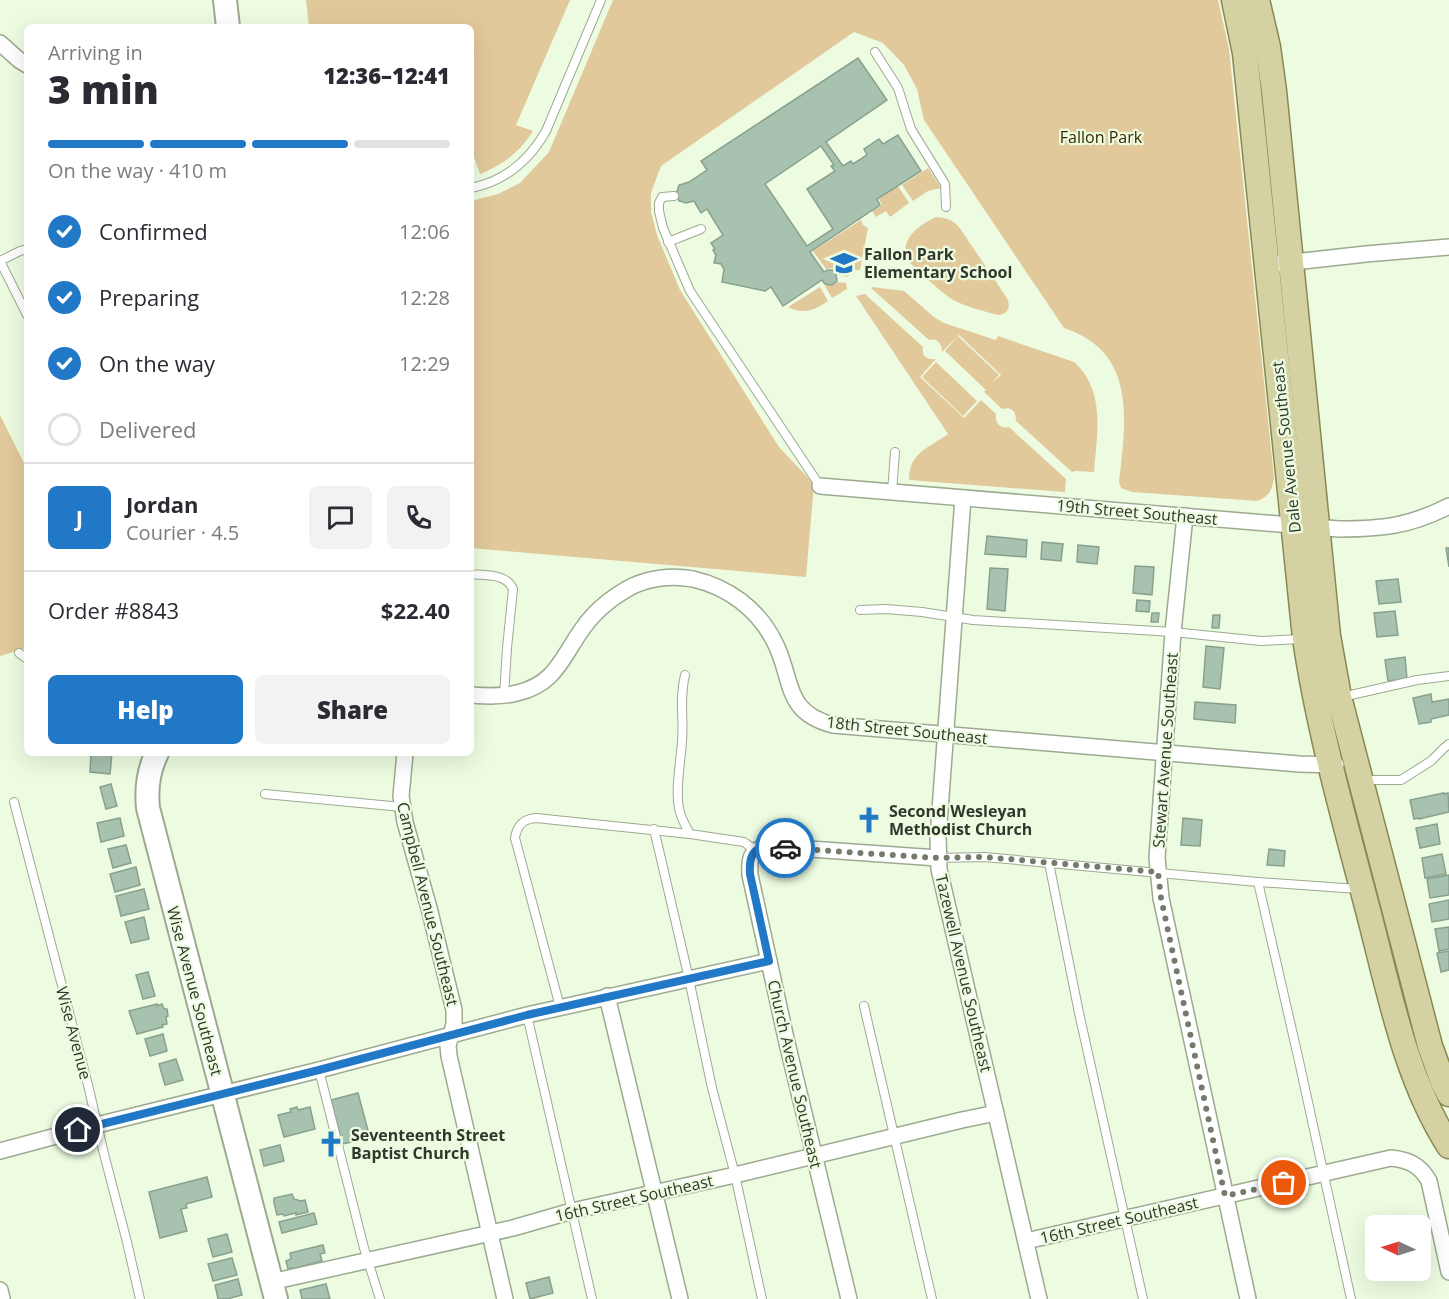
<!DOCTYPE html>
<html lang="en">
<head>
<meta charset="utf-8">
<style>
  :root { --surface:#fff; --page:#f2f2f3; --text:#2b2b33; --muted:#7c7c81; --line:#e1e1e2; --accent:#2078c6 }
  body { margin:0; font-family:"Open Sans",sans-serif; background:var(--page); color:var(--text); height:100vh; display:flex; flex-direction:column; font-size:22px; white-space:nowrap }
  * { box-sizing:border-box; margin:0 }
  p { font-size:20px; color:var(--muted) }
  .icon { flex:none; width:33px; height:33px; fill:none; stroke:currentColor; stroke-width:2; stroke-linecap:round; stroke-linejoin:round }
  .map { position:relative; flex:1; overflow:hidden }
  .side { position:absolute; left:24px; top:24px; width:450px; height:732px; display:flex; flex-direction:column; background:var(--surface); border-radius:9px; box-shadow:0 6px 24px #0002 }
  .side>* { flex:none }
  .needle { width:39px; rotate:274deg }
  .controls { position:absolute; left:1365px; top:1215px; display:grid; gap:12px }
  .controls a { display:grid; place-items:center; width:66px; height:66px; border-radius:9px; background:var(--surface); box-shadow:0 6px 24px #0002; font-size:30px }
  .pin { position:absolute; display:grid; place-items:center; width:51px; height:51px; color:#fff; margin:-26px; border:3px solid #fff; border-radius:50%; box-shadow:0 2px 6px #0007 }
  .courier { position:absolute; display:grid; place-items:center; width:60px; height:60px; margin:-30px; border:4px solid #2078c6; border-radius:50%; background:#fff; color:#222; box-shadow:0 2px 8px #0007 }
  .summary em { font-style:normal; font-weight:800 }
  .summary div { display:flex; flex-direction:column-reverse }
  .summary { display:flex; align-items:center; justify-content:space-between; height:102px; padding:0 24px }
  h1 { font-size:39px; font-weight:800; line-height:45px }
  .bar { display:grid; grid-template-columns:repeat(4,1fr); gap:9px 6px; align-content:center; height:72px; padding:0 24px }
  .bar i { height:8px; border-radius:4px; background:var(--line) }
  .bar .active { background:var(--accent) }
  .bar p { grid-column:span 4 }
  .line { display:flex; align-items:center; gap:15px; padding:0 24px; border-top:2px solid var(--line) }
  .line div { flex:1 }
  .round { display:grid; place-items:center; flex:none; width:63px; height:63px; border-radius:9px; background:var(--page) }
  ol { padding:0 24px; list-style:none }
  li { display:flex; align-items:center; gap:18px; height:66px }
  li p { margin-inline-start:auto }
  li .icon { padding:6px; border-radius:50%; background:var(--accent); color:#fff; stroke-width:4 }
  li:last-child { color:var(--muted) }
  li i { width:33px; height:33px; border:3px solid var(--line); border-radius:50% }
  .action { display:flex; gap:12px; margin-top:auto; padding:12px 24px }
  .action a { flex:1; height:69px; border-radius:9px; background:var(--accent); color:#fff; font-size:24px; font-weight:800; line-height:69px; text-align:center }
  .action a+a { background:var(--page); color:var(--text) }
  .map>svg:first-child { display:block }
  .green { fill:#e2c99c }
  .building { fill:#a8c2b0; stroke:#88a18f; stroke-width:1.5; fill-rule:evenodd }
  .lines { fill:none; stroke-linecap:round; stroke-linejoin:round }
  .lane-casing { stroke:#9caa91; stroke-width:10 }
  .street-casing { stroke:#9caa91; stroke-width:18 }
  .secondary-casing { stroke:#9caa91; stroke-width:26 }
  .primary-casing { stroke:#898851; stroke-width:27 }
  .lane { stroke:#fff; stroke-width:8 }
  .street { stroke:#fff; stroke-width:15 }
  .secondary { stroke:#fff; stroke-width:22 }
  .primary { stroke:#d4d2a3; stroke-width:24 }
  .done { stroke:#737c6b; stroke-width:6; stroke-dasharray:0 10.8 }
  .route { stroke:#2078c6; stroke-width:8 }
  .labels { text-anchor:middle; stroke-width:4.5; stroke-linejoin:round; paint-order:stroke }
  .park-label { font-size:16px; fill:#392700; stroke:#edfce1 }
  .poi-label { font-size:16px; font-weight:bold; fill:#31372c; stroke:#edfce1; text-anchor:start }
  .street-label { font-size:16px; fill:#31372c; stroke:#edfce1 }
</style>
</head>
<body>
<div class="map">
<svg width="1449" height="1299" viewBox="0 0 1449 1299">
  <rect width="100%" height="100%" fill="#edfce1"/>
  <g class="green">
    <path d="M306,0H570L516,125L533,131C520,152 503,165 480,174L474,157L471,158V27H309Z"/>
    <path d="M613,0H1218L1229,49L1274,477C1273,489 1269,497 1257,501L1132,492L1121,488L1119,482C1126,420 1137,352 1064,328L924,120L917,89L904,65L883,43L854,32L661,166L651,193V212L657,235L680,290L779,447L814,484L806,577L471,548V201L498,194L520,183L549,152Z"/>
    <polygon points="928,168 941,188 928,191 913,201 902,185"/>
    <polygon points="898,186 909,203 890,217 886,211 876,217 872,211 882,205 879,199"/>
    <path d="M936,217C946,218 952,219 959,227L1007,298C1011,307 1008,314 998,315C983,311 967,307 953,300C944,294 936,287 927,279C921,273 912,267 908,259C898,239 921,224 936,217Z"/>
    <polygon points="861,220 863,225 868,228 860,270 855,270 847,277 838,275 837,273 832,268 826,269 813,251"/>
    <polygon points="837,282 846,283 847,289 832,298 825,286 826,285 832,285"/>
    <path d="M820,287L828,301C815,310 803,315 788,307Z"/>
    <path d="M872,287L904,291L934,317L944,323L996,340L998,336L1074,362C1106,391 1097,433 1094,472L1075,471L1072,472L1016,421C1016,411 1012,406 1002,409L984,392L986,390L945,351L958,336L999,375L991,384L1001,375L959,335L942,352C942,344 938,338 929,340L872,289L871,288Z"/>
    <path d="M865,294L923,347C921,356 927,360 936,359L920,377L964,418L981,400L996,414C995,423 1000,429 1009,427L1066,479L1065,492L909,480C909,452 929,448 948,434L856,296Z"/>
    <polygon points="936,362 977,401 963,416 922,377"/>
    <polygon points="0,415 27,469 27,648 0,656"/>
  </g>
  <g class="building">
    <path d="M858,58L887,100L826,142L843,166L851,161L853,164L867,155L864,149L879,139L883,144L898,135L921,171L877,199L880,205L810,252L824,272L827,270H832L836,274L837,281L832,285L825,284L822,280L783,306L771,287L765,291L722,282L724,269L721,264L714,263L716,255L713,250L715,249L711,243L723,235L707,209L701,213L694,201L686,203L679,201L676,194L679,185L689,182L707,170L701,161ZM821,146L834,165L831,166L835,171L807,189L833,229L807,246L765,184Z"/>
    <polygon points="987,536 1027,540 1026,557 985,554"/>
    <polygon points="1042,542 1063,544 1061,561 1041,559"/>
    <polygon points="1078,545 1099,547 1097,564 1077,562"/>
    <polygon points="1446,548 1449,548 1449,567"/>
    <polygon points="1135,566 1154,567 1152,595 1133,593"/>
    <polygon points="990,568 1008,569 1005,611 987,609"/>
    <polygon points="1398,579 1401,602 1379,604 1376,581"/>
    <polygon points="1137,600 1150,601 1149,612 1136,611"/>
    <polygon points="1395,611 1398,635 1377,637 1374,613"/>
    <polygon points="1152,613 1159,613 1158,622 1151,622"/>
    <polygon points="1213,615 1220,615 1219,628 1212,628"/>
    <polygon points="1206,646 1224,648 1220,689 1203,687"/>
    <polygon points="1405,657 1407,679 1388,681 1385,660"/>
    <polygon points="1431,694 1432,702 1449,699 1449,715 1431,719 1431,722 1419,724 1413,698"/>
    <polygon points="1195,702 1236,705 1235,723 1194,719"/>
    <polygon points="91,753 112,753 110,774 90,772"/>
    <polygon points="111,784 117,806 106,809 100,787"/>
    <polygon points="1444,793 1444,794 1448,793 1449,812 1419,819 1419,818 1414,819 1410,800"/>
    <polygon points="120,818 124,836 101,842 97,823"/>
    <polygon points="1183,818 1202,820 1200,846 1181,845"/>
    <polygon points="1437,824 1440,844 1420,848 1416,828"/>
    <polygon points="126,845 131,863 113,868 108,849"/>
    <polygon points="1269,849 1285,851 1284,866 1267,865"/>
    <polygon points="1442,854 1446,874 1425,878 1422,858"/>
    <polygon points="136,867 140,885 115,892 110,874"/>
    <polygon points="1449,875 1449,895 1430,898 1427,879"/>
    <polygon points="144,889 149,909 121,916 116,896"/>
    <polygon points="1449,900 1449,919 1432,922 1429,904"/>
    <polygon points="144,917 149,939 131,943 125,922"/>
    <polygon points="1449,927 1449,949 1439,951 1435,929"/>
    <polygon points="1449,951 1449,970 1441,972 1437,953"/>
    <polygon points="148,972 155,996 143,999 136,975"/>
    <polygon points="157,1004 157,1006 162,1004 164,1009 167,1009 168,1016 166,1017 167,1024 162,1025 163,1027 137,1034 129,1011"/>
    <polygon points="163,1034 167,1051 150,1056 145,1039"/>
    <polygon points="176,1059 183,1080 165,1085 159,1064"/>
    <polygon points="358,1093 370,1138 342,1144 331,1100"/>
    <polygon points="297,1107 298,1110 310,1107 315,1129 284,1137 278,1115 291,1112 290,1109"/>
    <polygon points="280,1145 284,1161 264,1166 260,1150"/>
    <polygon points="207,1177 212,1197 186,1204 187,1208 181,1209 187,1231 160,1238 149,1192"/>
    <polygon points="292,1194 294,1199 301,1201 305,1200 308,1212 296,1215 296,1213 284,1216 283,1214 277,1215 274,1203 274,1198"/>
    <polygon points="314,1213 317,1224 282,1233 279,1222"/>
    <polygon points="227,1234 232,1252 213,1257 208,1239"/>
    <polygon points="323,1245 325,1253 320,1254 322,1261 292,1269 292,1268 288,1269 286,1261 291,1259 290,1253"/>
    <polygon points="232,1258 237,1275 213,1281 208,1264"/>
    <polygon points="549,1277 553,1293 530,1299 526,1283"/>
    <polygon points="238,1279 242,1295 227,1299 218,1299 215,1285"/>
    <polygon points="326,1284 330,1299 302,1299 300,1290"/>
  </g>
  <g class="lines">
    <g class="lane-casing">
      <g id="lane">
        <polyline points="875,52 898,88 911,129 945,184 946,207"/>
        <path d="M471,188C505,181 529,161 546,131L601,0"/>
        <polyline points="674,196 662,197 659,203 659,211 663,228 690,291 820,486"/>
        <polyline points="668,242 701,229"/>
        <polyline points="27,249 20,251 0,261 27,315"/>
        <polyline points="892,492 895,452"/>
        <path d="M471,574C486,576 506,573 513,589L507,648L504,696"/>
        <polyline points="860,610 886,609 922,612 973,620 1173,632 1261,641 1301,639"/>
        <polyline points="19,653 27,659"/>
        <path d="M685,675C679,699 684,717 682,741C681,760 675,789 679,808C680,817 685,825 690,834L744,842L756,851"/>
        <polyline points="1342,697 1417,680 1449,676"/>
        <polyline points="1364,780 1401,780 1431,761 1444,748 1449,744"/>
        <polyline points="265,794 402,807"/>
        <polyline points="14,802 88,1085 104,1154 127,1242 140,1299"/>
        <polyline points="654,829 689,979 712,1088 735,1175 762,1299"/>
        <polyline points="938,858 984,857 1258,882 1358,889"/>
        <polyline points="1049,863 1079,1013 1143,1299"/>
        <polyline points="1258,882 1299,1061 1351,1299"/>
        <polyline points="864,1006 932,1299"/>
        <path d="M560,1007L515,838C517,825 523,819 536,818L690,834"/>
        <polyline points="527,1015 592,1299"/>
        <polyline points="319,1070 364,1248 380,1299"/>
      </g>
    </g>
    <g class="street-casing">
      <g id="street">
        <polyline points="0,43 19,60 27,65"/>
        <polyline points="1267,265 1366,254 1449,247"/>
        <path d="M820,486L1339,529C1382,529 1410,526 1449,506"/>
        <polyline points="963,498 938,837 939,869 1039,1299"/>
        <polyline points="1185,516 1173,632 1157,858 1161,898 1248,1299"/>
        <path d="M471,695C486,696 502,697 517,693C556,684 562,657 583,628C594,612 610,599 627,589C646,578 671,575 693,579C728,587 758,609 774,641C794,678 782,712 833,725L1299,764L1336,765"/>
        <polyline points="405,753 401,796 405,822 429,908 454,1010 454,1024 448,1046 449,1056 505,1299"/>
        <polyline points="607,996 680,1299"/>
        <polyline points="0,1151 97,1125 319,1070 527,1015 769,961"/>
        <path d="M1026,1241L1391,1158C1409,1160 1420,1165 1429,1181L1449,1272"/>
        <polyline points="271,1282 513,1228 572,1211 735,1175 962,1120 996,1113"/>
        <polyline points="0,1290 2,1299"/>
        <path d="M849,1299L787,1043L750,875C749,859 750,850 767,846L938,858"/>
      </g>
    </g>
    <g class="secondary-casing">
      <g id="secondary">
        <polyline points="225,0 228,27"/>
        <path d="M157,753C148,771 146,788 148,808L276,1299"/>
      </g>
    </g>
    <g class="primary-casing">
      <g id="primary">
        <path d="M1234,0L1245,53L1305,638C1319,733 1346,826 1370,918C1390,995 1406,1079 1449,1146"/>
        <polyline points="1257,0 1268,47 1274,91 1328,636 1339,697 1430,1046 1443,1082 1449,1094"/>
      </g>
    </g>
    <use href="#lane" class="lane"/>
    <use href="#street" class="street"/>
    <use href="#secondary" class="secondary"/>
    <use href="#primary" class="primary"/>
  </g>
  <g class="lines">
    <polyline class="done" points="785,848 938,858 984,857 1158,872 1161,898 1225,1196 1284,1183"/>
    <path class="route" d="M78,1130L319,1070L527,1015L769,961L750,874C748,846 760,846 785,848"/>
  </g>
  <defs>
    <g id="school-bare" transform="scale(2.07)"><path d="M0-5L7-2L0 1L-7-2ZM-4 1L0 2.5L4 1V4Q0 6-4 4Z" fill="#2078c6" stroke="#edfce1" stroke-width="2.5" paint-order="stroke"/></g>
    <g id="church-bare" transform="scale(2.07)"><path d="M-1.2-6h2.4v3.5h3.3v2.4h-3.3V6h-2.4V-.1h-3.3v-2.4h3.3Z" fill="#2078c6" stroke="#edfce1" stroke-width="2.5" paint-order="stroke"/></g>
  </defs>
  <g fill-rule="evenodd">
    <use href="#school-bare" x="844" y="263"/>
    <use href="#church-bare" x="869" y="820"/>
    <use href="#church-bare" x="331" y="1144"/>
  </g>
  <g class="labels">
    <g class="park-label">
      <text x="1101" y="143">Fallon Park</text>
    </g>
    <g class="poi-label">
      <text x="864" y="260">Fallon Park<tspan x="864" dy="18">Elementary School</tspan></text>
      <text x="889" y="817">Second Wesleyan<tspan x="889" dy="18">Methodist Church</tspan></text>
      <text x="351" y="1141">Seventeenth Street<tspan x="351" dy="18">Baptist Church</tspan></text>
    </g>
    <g class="street-label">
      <text transform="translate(1286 447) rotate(-96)" y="6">Dale Avenue Southeast</text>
      <text transform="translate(1137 512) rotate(5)" y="6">19th Street Southeast</text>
      <text transform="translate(907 730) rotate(6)" y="6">18th Street Southeast</text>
      <text transform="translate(1165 750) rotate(-86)" y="6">Stewart Avenue Southeast</text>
      <text transform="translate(428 904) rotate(76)" y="6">Campbell Avenue Southeast</text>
      <text transform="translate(964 973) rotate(77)" y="6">Tazewell Avenue Southeast</text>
      <text transform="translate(195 991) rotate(75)" y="6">Wise Avenue Southeast</text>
      <text transform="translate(74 1033) rotate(75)" y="6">Wise Avenue</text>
      <text transform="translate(795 1074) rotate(77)" y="6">Church Avenue Southeast</text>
      <text transform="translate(634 1198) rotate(-13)" y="6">16th Street Southeast</text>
      <text transform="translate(1119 1220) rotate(-13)" y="6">16th Street Southeast</text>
    </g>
  </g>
</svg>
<div class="controls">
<a><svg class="needle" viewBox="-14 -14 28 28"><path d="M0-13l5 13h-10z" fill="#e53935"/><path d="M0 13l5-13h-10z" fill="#7c7c81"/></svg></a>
</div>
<div class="pin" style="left:1284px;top:1183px;background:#ea580c"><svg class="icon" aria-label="bag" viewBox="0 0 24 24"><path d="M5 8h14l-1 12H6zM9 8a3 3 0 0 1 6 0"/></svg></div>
<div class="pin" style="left:78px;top:1130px;background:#1f2937"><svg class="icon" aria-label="home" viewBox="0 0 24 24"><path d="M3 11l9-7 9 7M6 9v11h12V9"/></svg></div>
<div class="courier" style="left:785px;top:848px"><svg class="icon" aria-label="car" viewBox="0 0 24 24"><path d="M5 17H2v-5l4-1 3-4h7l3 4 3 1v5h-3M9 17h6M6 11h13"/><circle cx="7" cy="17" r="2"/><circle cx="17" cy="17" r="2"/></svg></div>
<section class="side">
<div class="summary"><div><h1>3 min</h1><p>Arriving in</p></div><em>12:36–12:41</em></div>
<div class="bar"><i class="active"></i><i class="active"></i><i class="active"></i><i></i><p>On the way · 410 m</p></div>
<ol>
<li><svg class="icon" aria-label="check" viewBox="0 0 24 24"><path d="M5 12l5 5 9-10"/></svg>Confirmed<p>12:06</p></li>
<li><svg class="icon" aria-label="check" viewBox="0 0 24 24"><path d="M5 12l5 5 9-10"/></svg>Preparing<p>12:28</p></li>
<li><svg class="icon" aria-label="check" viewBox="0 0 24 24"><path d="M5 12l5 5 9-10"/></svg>On the way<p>12:29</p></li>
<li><i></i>Delivered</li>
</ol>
<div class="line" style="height:108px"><b class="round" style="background:var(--accent);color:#fff">J</b><div><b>Jordan</b><p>Courier · 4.5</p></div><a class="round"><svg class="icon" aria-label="chat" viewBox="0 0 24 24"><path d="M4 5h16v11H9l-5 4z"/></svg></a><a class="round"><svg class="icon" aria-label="phone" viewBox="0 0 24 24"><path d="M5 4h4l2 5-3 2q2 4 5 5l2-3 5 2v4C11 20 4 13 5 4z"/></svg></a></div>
<div class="line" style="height:78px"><div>Order #8843</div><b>$22.40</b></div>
<div class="action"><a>Help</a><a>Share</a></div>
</section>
</div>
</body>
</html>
